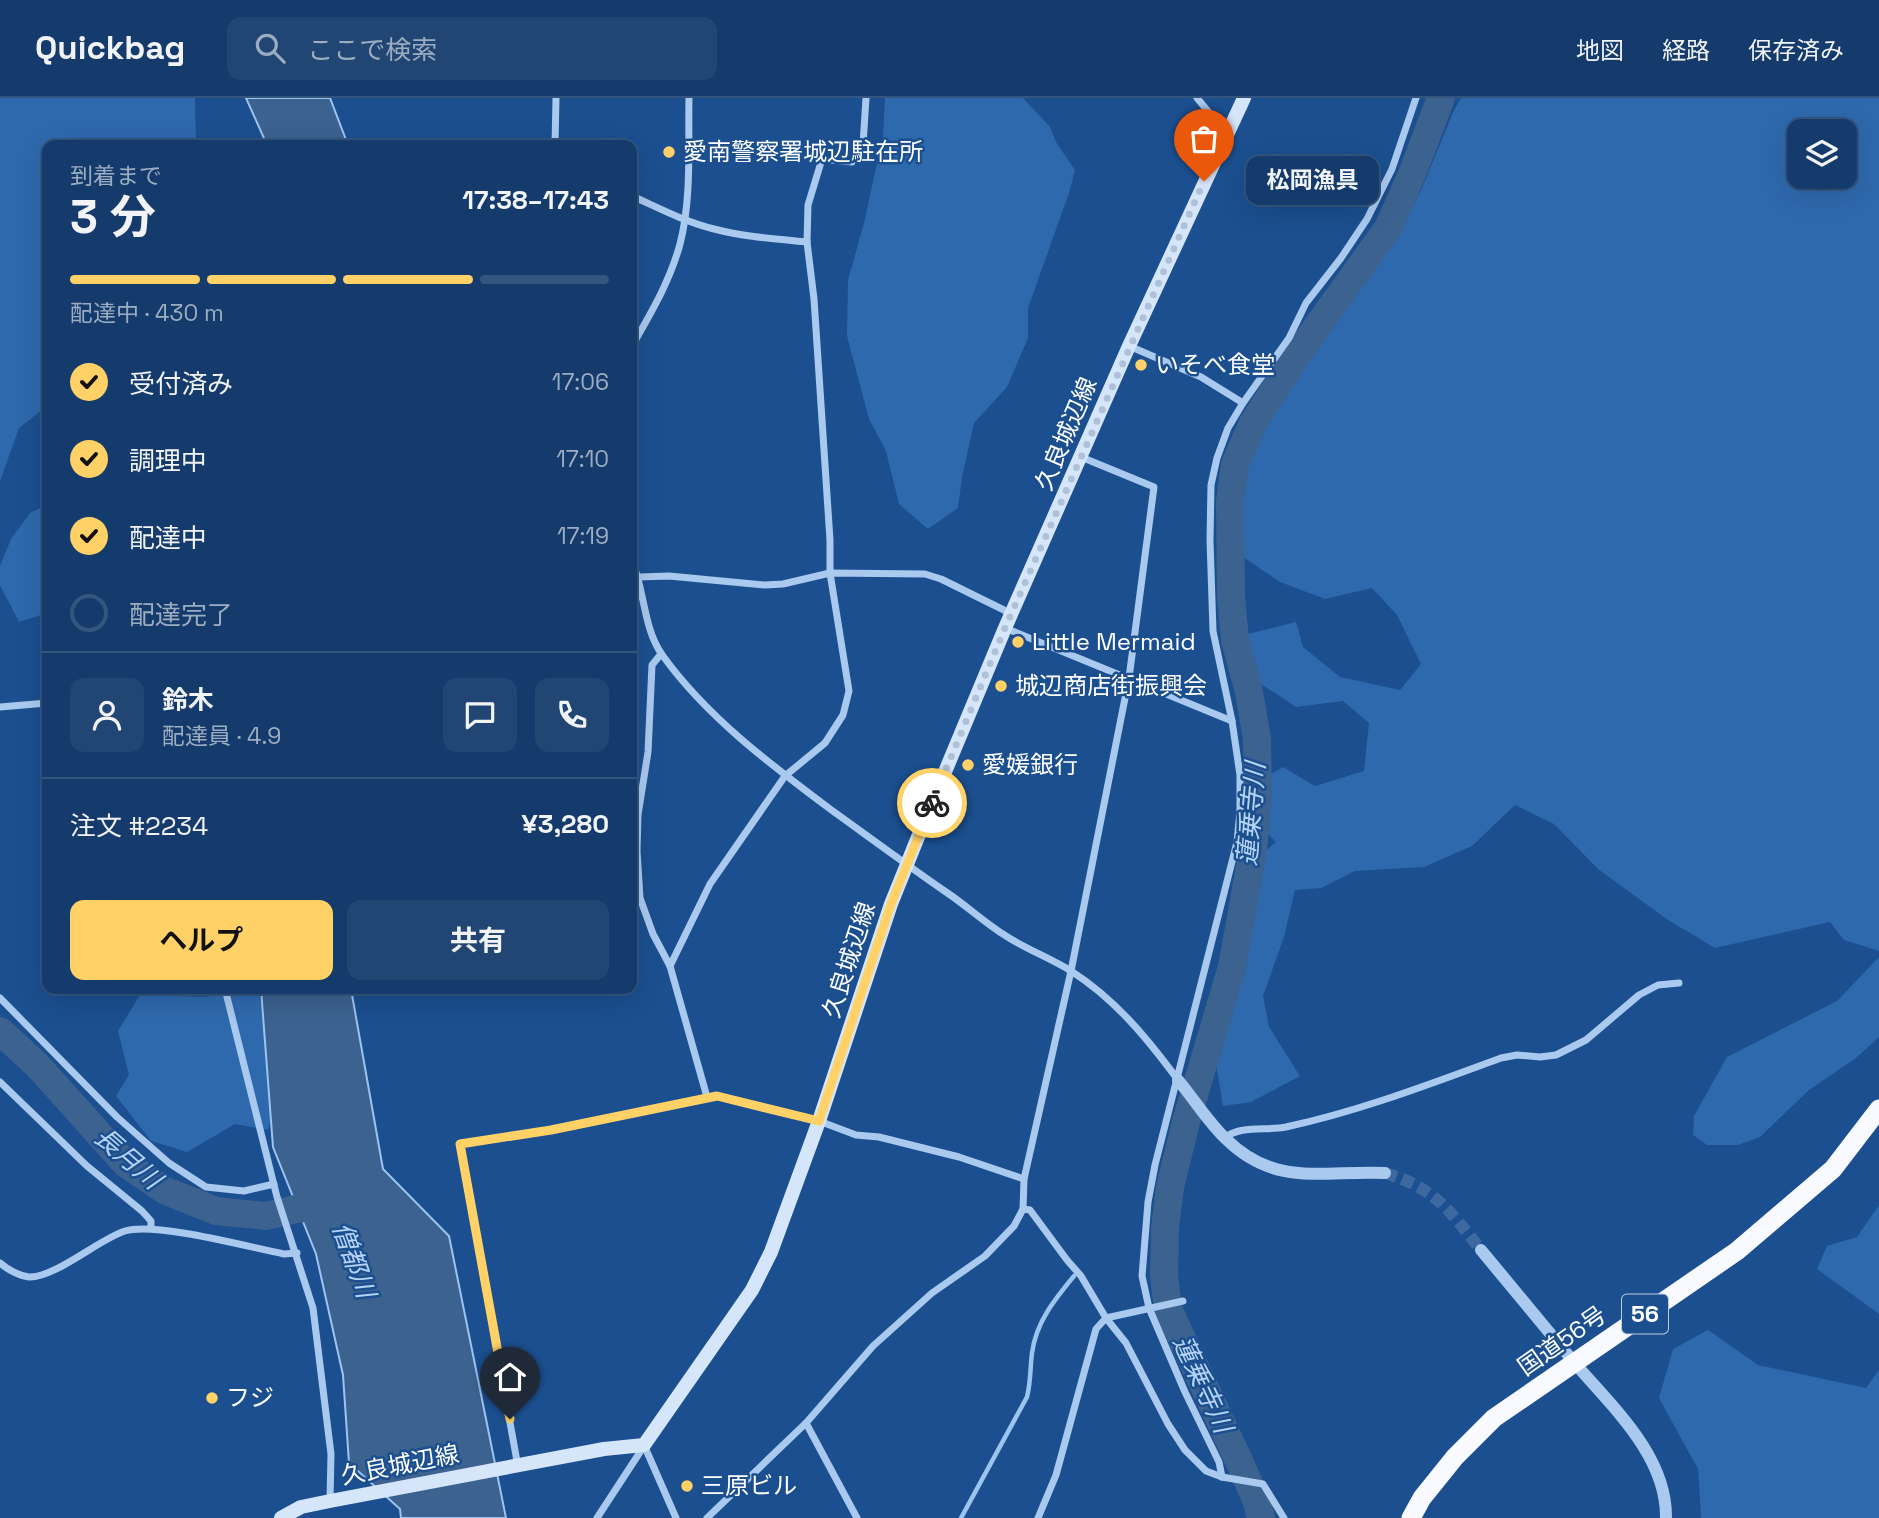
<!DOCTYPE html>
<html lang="ja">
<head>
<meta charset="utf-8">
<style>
  :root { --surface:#143b6b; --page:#214673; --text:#f1f3f6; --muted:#9dadc1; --line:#33557e; --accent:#ffd166 }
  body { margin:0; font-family:"Space Grotesk","Noto Sans JP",sans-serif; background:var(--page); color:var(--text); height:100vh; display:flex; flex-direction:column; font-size:26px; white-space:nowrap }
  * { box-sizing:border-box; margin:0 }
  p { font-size:23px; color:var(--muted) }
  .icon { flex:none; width:38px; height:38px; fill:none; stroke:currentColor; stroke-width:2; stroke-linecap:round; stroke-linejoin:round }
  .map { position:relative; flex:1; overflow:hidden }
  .drawer { position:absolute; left:42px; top:42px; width:595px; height:854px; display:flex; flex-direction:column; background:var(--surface); border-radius:14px; box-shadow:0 7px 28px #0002,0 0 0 2px var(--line) }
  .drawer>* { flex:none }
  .buttons { position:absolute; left:1787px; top:21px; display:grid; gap:14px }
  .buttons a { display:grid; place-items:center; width:70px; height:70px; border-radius:14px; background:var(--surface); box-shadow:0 7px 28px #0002,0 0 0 2px var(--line); font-size:35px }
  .pin { position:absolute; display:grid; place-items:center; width:60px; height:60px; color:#fff; margin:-72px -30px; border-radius:50% 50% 50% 0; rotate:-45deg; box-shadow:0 0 7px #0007 }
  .pin .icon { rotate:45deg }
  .courier { position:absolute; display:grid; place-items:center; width:70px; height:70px; margin:-35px; border:5px solid #ffd166; border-radius:50%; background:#fff; color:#222; box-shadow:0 2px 9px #0007 }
  .bubble { position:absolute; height:49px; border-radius:14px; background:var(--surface); box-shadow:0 7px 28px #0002,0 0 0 2px var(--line); font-size:23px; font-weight:700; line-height:49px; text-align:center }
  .summary em { font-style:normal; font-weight:700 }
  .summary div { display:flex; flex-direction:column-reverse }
  .summary { display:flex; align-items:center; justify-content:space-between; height:119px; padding:0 28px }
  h1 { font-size:46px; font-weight:700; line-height:52px }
  .bar { display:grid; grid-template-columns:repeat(4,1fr); gap:10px 7px; align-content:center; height:84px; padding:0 28px }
  .bar i { height:9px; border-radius:5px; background:var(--line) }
  .bar .active { background:var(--accent) }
  .bar p { grid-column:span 4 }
  .line { display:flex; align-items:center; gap:18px; padding:0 28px; border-top:2px solid var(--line) }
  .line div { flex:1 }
  .round { display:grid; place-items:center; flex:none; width:74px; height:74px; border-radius:14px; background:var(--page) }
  ol { padding:0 28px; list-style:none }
  li { display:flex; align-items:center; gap:21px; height:77px }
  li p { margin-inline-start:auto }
  li .icon { padding:7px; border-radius:50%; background:var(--accent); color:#111; stroke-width:4 }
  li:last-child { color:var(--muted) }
  li i { width:38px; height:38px; border:4px solid var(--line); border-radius:50% }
  .button { display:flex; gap:14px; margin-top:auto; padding:14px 28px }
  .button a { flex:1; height:80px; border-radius:14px; background:var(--accent); color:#111; font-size:28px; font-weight:700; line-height:80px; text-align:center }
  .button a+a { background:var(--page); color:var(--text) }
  header { display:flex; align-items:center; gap:42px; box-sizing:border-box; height:98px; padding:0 35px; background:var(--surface); border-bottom:2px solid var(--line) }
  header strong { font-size:33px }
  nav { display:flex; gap:38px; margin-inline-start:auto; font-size:24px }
  .search { width:490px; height:63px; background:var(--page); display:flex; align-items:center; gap:18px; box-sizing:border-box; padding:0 24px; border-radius:14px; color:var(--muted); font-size:26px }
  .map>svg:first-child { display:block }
  .green { fill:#2e69ad; fill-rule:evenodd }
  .water { fill:#3c6290; stroke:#9cc4f0; stroke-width:2 }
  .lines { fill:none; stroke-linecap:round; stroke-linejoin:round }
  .stream { stroke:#9cc4f0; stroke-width:4.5 }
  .river { stroke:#3c6290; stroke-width:28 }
  .tertiary-tunnel { stroke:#3d69a0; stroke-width:12; stroke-dasharray:12 6; stroke-linecap:butt }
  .minor { stroke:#a9c9ee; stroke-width:7 }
  .tertiary { stroke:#a9c9ee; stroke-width:12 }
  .secondary { stroke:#d6e6fa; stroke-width:14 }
  .trunk { stroke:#f8faff; stroke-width:19 }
  .done { stroke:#afc1d8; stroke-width:7; stroke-dasharray:0 12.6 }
  .route { stroke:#ffd166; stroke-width:9 }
  .poi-dot { fill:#ffd166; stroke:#1b4f8f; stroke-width:2.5 }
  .labels { text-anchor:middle; stroke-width:5; stroke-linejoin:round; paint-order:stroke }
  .shield { fill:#1b4f8f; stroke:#bbcadd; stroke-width:2 }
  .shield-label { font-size:23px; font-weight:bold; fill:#fff }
  .poi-label { font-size:24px; fill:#fff; stroke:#1b4f8f; text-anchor:start }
  .street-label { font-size:24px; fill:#fff; stroke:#1b4f8f }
  .water-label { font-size:26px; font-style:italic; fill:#b5d3f5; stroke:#1b4f8f }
</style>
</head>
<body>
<header>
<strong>Quickbag</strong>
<div class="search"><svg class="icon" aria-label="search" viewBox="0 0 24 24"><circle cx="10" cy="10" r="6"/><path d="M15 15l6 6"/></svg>ここで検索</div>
<nav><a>地図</a><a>経路</a><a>保存済み</a></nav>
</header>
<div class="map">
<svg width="1879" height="1420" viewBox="0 0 1879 1420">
  <rect width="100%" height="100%" fill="#1b4f8f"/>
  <g class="green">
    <polygon points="0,0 195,0 196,47 47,47 47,308 19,330 0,383"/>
    <polygon points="885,0 1023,0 1050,29 1056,44 1075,72 1069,95 1028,210 1028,240 1007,289 974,325 962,379 958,410 928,431 899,406 886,353 869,321 847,238 848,182 864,125 883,38"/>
    <path d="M1461,0H1879V853L1844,842L1830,824L1715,850L1668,822L1598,771L1554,726L1515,707L1472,748L1424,769L1355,773L1321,790L1295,792L1284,839L1263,898L1269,929L1300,978L1251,1004L1223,1008L1214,954L1223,897L1256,761L1276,744L1263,731L1264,680L1283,669L1315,688L1364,673L1369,625L1343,603L1296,609L1252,580L1244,537L1296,524L1303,549L1340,579L1400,592L1421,566L1397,517L1372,490L1325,501L1280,484L1240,457L1243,361L1279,292L1316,233L1398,136L1422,90L1454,12ZM1799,33H1844V79H1799Z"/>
    <polygon points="47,407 47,515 19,524 0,487 0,468 11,441 30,415"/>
    <polygon points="1879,859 1879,939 1856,960 1809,992 1760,1039 1738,1047 1707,1047 1693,1037 1694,1018 1727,959 1837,903"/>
    <path d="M217,891H258C268,938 282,984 268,1032L235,1026L187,1054L151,1043L116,998L129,977L118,933L140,897L208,899Z"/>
    <polygon points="1879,1107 1879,1216 1817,1171 1827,1148 1857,1139"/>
    <polygon points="1708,1232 1758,1267 1866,1290 1879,1272 1879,1420 1701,1420 1698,1371 1659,1300 1673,1251"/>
  </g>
  <g class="water">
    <polygon points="246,0 330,0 348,47 267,47"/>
    <polygon points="261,891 351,891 383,1071 449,1138 506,1420 401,1420 400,1411 349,1365 343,1277 316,1156 273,1049"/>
  </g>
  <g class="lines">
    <path class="stream" d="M961,1420L1027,1299C1031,1283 1030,1270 1032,1255C1036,1224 1055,1201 1074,1178"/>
    <g class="river">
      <polyline points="0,933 37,967 126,1066 166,1093 216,1113 266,1118 296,1111 334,1107"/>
      <polyline points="1261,1420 1257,1404 1240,1365 1168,1211 1164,1177 1165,1130 1170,1089 1186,1024 1232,869 1253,752 1258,698 1257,641 1249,594 1235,542 1231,498 1230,403 1235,366 1253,325 1299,254 1388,130 1412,76 1441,0"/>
    </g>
    <path class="tertiary-tunnel" d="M1385,1075C1435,1090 1450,1113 1481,1152"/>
    <g class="minor">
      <polyline points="1197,0 1226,35"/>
      <polyline points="555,47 556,0"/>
      <path d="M632,98C659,110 685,124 714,131C745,139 776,141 807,144"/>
      <path d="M632,248C651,215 670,183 680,146C692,100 688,47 689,0"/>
      <polyline points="1129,248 1201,279 1243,305"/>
      <path d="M632,463C645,493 643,531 663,558C707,619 770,666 830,711C869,739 907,767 946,794C967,808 985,825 1006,838C1026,851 1050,860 1071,873C1115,901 1147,940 1178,982"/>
      <polyline points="639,479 669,478 765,487 783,486 830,475 925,476 941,481 1012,516"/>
      <polyline points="1005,530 1232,623"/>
      <polyline points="661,556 652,567 648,654 638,717 637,753 640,800 653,836 670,868 707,999"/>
      <polyline points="0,609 47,605"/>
      <polyline points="670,868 710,786 785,678 825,645 843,617 849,593 830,475 830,442 814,201 807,144 808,107 822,61 852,64 863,47 866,0"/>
      <polyline points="225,891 277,1099 313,1210 331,1356 330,1402"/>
      <polyline points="0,900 117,1019 169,1065 206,1089 244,1093 274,1086"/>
      <polyline points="0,984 87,1068 142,1113 151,1123 151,1130"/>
      <path d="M1224,1040C1241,1027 1265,1033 1286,1029C1360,1013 1430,986 1501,960L1517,957L1540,959L1556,957L1586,942L1639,897L1658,887L1679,885"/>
      <polyline points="1023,1111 1030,1112 1067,1162 1081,1178 1106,1220 1126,1245 1168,1326 1185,1352 1206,1373 1222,1379 1263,1386 1284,1420"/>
      <path d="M0,1165C7,1171 19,1178 29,1179C55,1180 99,1141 125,1133C156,1124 248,1149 284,1156L297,1155"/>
      <polyline points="806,1325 857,1420"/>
      <polyline points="644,1347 676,1420"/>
      <polyline points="518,1369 460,1046 551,1032 717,998 819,1023 856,1037 879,1039 959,1059 1024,1081"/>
      <polyline points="1222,1379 1219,1364 1185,1294 1149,1210 1142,1178 1148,1104 1155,1067 1237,744 1240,713 1240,677 1232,623 1213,533 1210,442 1211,387 1217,360 1228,330 1243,305 1289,240 1306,205 1341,160 1367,121 1392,71 1416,0"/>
      <polyline points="597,1420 644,1348"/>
      <polyline points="707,1420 806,1325 873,1248 932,1195 985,1158 1014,1128 1023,1111 1024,1081 1071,873 1129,580 1154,389 1081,359"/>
      <polyline points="1038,1420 1056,1377 1096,1231 1106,1220 1183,1203"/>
    </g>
    <g class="tertiary">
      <path d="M1178,982C1194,1001 1208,1024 1226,1041C1276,1090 1323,1072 1385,1075"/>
      <path d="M1481,1152C1512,1189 1542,1226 1573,1263C1611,1308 1667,1357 1666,1420"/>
    </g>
    <polyline class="secondary" points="281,1420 301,1409 330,1403 604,1351 644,1347 752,1192 771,1154 819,1023 891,806 922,729 1005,530 1129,248 1244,0"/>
    <polyline class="trunk" points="1411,1420 1422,1400 1455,1359 1494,1320 1737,1153 1833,1071 1879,1011"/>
  </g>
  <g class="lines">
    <polyline class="done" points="932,705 1005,530 1204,83"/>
    <polyline class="route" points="510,1321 460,1046 551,1032 717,998 819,1023 891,806 932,705"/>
  </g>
  <g class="poi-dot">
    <circle cx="669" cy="54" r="7"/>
    <circle cx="1141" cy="267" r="7"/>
    <circle cx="1018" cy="544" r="7"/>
    <circle cx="1001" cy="588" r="7"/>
    <circle cx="968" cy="667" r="7"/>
    <circle cx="212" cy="1300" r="7"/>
    <circle cx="687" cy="1388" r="7"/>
  </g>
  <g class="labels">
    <rect class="shield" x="1622" y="1196.5" width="46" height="39" rx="5"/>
    <g class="shield-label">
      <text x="1645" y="1224">56</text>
    </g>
    <g class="poi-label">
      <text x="683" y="62">愛南警察署城辺駐在所</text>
      <text x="1155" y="275">いそべ食堂</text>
      <text x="1032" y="552">Little Mermaid</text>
      <text x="1015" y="596">城辺商店街振興会</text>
      <text x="982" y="675">愛媛銀行</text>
      <text x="226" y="1308">フジ</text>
      <text x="701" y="1396">三原ビル</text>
    </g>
    <g class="street-label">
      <text transform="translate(1066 336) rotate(-67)" y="8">久良城辺線</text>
      <text transform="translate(849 862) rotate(-72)" y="8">久良城辺線</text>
      <text transform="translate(1562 1243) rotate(-35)" y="8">国道56号</text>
      <text transform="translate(400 1367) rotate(-11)" y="8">久良城辺線</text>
    </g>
    <g class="water-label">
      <text transform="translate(1251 716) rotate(-85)" y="9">蓮乗寺川</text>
      <text transform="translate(128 1060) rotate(41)" y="9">長月川</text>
      <text transform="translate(354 1162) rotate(70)" y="9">僧都川</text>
      <text transform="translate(1203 1286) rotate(65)" y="9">蓮乗寺川</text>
    </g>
  </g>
</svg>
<div class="buttons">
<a><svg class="icon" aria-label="layers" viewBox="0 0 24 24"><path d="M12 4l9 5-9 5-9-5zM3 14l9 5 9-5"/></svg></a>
</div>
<div class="pin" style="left:1204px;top:83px;background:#ea580c"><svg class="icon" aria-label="bag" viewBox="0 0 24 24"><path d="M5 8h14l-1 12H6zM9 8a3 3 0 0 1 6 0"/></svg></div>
<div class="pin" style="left:510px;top:1321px;background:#1f2937"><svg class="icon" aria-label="home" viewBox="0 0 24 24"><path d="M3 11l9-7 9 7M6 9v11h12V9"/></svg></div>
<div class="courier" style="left:932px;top:705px"><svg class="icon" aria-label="bike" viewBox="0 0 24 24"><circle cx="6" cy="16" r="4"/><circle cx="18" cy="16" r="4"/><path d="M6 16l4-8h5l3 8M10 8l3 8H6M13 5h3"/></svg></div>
<div class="bubble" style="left:1246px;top:58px;width:133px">松岡漁具</div>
<section class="drawer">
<div class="summary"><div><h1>3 分</h1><p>到着まで</p></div><em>17:38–17:43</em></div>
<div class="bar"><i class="active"></i><i class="active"></i><i class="active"></i><i></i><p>配達中 · 430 m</p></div>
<ol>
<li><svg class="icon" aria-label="check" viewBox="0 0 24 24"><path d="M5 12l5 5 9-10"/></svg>受付済み<p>17:06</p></li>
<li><svg class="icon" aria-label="check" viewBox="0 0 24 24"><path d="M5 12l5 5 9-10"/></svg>調理中<p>17:10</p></li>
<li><svg class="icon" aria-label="check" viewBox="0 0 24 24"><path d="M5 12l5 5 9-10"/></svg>配達中<p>17:19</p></li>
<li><i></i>配達完了</li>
</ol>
<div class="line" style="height:126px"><a class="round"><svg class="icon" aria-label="person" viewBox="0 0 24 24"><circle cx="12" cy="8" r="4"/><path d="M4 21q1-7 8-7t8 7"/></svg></a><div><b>鈴木</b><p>配達員 · 4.9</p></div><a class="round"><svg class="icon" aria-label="chat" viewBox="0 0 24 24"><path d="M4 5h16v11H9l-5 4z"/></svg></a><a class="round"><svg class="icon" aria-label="phone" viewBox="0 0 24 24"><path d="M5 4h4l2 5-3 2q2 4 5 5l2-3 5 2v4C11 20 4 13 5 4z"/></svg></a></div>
<div class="line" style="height:91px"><div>注文 #2234</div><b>¥3,280</b></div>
<div class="button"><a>ヘルプ</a><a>共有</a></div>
</section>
</div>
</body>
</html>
